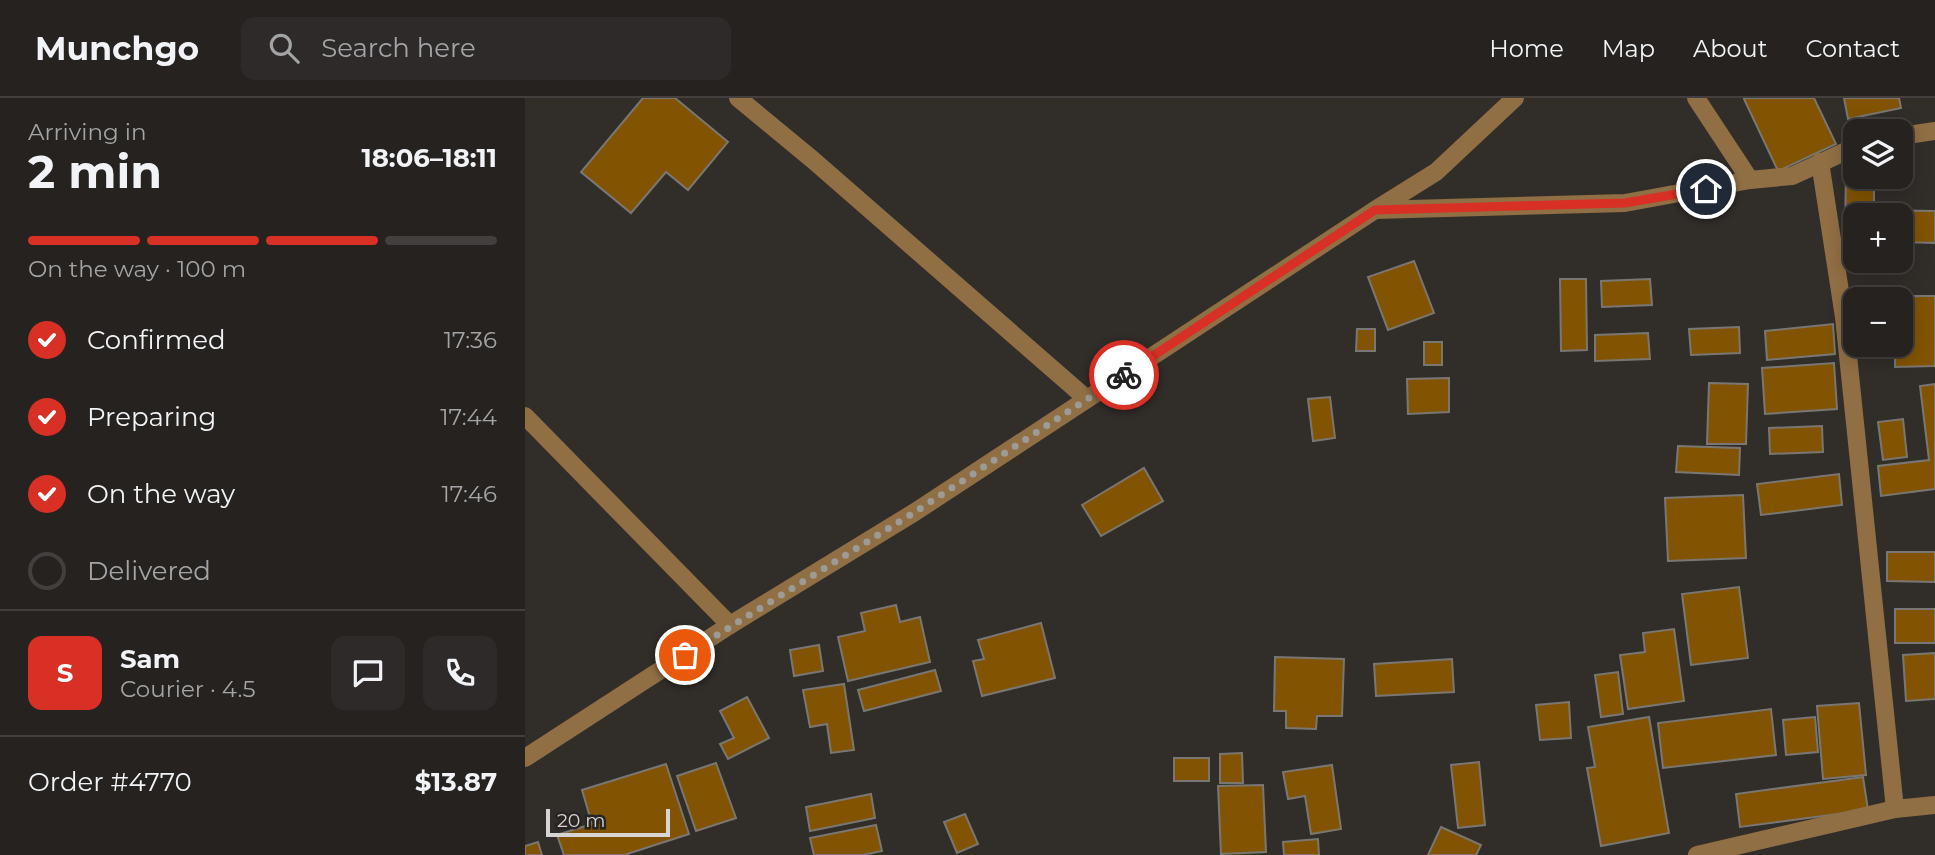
<!DOCTYPE html>
<html lang="en">
<head>
<meta charset="utf-8">
<style>
  :root { --surface:#252220; --page:#2d2a29; --text:#f1f3f6; --muted:#a3a4a5; --line:#423f3e; --accent:#d93025 }
  body { margin:0; font-family:Montserrat,sans-serif; background:var(--page); color:var(--text); height:100vh; display:flex; flex-direction:column; font-size:26px; white-space:nowrap }
  * { box-sizing:border-box; margin:0 }
  p { font-size:23px; color:var(--muted) }
  .icon { flex:none; width:38px; height:38px; fill:none; stroke:currentColor; stroke-width:2; stroke-linecap:round; stroke-linejoin:round }
  .map { position:relative; flex:1; overflow:hidden }
  .details { display:flex; flex-direction:column; background:var(--surface); width:525px }
  .details>* { flex:none }
  .controls { position:absolute; left:1318px; top:21px; display:grid; gap:14px }
  .controls a { display:grid; place-items:center; width:70px; height:70px; border-radius:14px; background:var(--surface); box-shadow:0 4px 18px #0003,0 0 0 2px var(--line); font-size:35px }
  .scale { position:absolute; left:21px; bottom:18px; width:124px; box-sizing:border-box; padding-left:7px; border:4px solid #d7d5d3; border-top:0; font-size:19px; line-height:24px; white-space:nowrap; color:#d7d5d3; -webkit-text-stroke:5px #272421; paint-order:stroke }
  .pin { position:absolute; display:grid; place-items:center; width:60px; height:60px; color:#fff; margin:-30px; border:4px solid #fff; border-radius:50%; box-shadow:0 2px 7px #0007 }
  .courier { position:absolute; display:grid; place-items:center; width:70px; height:70px; margin:-35px; border:5px solid #d93025; border-radius:50%; background:#fff; color:#222; box-shadow:0 2px 9px #0007 }
  .summary em { font-style:normal; font-weight:700 }
  .summary div { display:flex; flex-direction:column-reverse }
  .summary { display:flex; align-items:center; justify-content:space-between; height:119px; padding:0 28px }
  h1 { font-size:46px; font-weight:700; line-height:52px }
  .bar { display:grid; grid-template-columns:repeat(4,1fr); gap:10px 7px; align-content:center; height:84px; padding:0 28px }
  .bar i { height:9px; border-radius:5px; background:var(--line) }
  .bar .selected { background:var(--accent) }
  .bar p { grid-column:span 4 }
  .line { display:flex; align-items:center; gap:18px; padding:0 28px; border-top:2px solid var(--line) }
  .line div { flex:1 }
  .round { display:grid; place-items:center; flex:none; width:74px; height:74px; border-radius:14px; background:var(--page) }
  ol { padding:0 28px; list-style:none }
  li { display:flex; align-items:center; gap:21px; height:77px }
  li p { margin-inline-start:auto }
  li .icon { padding:7px; border-radius:50%; background:var(--accent); color:#fff; stroke-width:4 }
  li:last-child { color:var(--muted) }
  li i { width:38px; height:38px; border:4px solid var(--line); border-radius:50% }
  header { display:flex; align-items:center; gap:42px; box-sizing:border-box; height:98px; padding:0 35px; background:var(--surface); border-bottom:2px solid var(--line) }
  header strong { font-size:33px }
  nav { display:flex; gap:38px; margin-inline-start:auto; font-size:24px }
  .search { width:490px; height:63px; background:var(--page); display:flex; align-items:center; gap:18px; box-sizing:border-box; padding:0 24px; border-radius:14px; color:var(--muted); font-size:26px }
  main { display:flex; flex:1; min-height:0 }
  .map>svg:first-child { display:block }
  .building { fill:#825402; stroke:#7a7772; stroke-width:2 }
  .lines { fill:none; stroke-linecap:round; stroke-linejoin:round }
  .minor { stroke:#916f44; stroke-width:18 }
  .done { stroke:#9d9b98; stroke-width:7; stroke-dasharray:0 12.6 }
  .route { stroke:#d93025; stroke-width:9 }
</style>
</head>
<body>
<header>
<strong>Munchgo</strong>
<div class="search"><svg class="icon" aria-label="search" viewBox="0 0 24 24"><circle cx="10" cy="10" r="6"/><path d="M15 15l6 6"/></svg>Search here</div>
<nav><a>Home</a><a>Map</a><a>About</a><a>Contact</a></nav>
</header>
<main>
<section class="details">
<div class="summary"><div><h1>2 min</h1><p>Arriving in</p></div><em>18:06–18:11</em></div>
<div class="bar"><i class="selected"></i><i class="selected"></i><i class="selected"></i><i></i><p>On the way · 100 m</p></div>
<ol>
<li><svg class="icon" aria-label="check" viewBox="0 0 24 24"><path d="M5 12l5 5 9-10"/></svg>Confirmed<p>17:36</p></li>
<li><svg class="icon" aria-label="check" viewBox="0 0 24 24"><path d="M5 12l5 5 9-10"/></svg>Preparing<p>17:44</p></li>
<li><svg class="icon" aria-label="check" viewBox="0 0 24 24"><path d="M5 12l5 5 9-10"/></svg>On the way<p>17:46</p></li>
<li><i></i>Delivered</li>
</ol>
<div class="line" style="height:126px"><b class="round" style="background:var(--accent);color:#fff">S</b><div><b>Sam</b><p>Courier · 4.5</p></div><a class="round"><svg class="icon" aria-label="chat" viewBox="0 0 24 24"><path d="M4 5h16v11H9l-5 4z"/></svg></a><a class="round"><svg class="icon" aria-label="phone" viewBox="0 0 24 24"><path d="M5 4h4l2 5-3 2q2 4 5 5l2-3 5 2v4C11 20 4 13 5 4z"/></svg></a></div>
<div class="line" style="height:91px"><div>Order #4770</div><b>$13.87</b></div>
</section>
<div class="map">
<svg width="1410" height="757" viewBox="0 0 1410 757">
  <rect width="100%" height="100%" fill="#312e2a"/>
  <g class="building">
    <polygon points="118,0 150,0 203,44 163,92 141,74 106,115 56,74"/>
    <polygon points="1221,0 1289,0 1311,46 1253,73 1219,1"/>
    <polygon points="1319,0 1374,0 1376,10 1323,21"/>
    <polygon points="1321,68 1330,68 1330,79 1349,79 1349,112 1410,113 1410,145 1376,144 1376,117 1330,117 1330,144 1320,144"/>
    <polygon points="889,163 909,215 863,232 843,179"/>
    <polygon points="1035,181 1061,181 1062,252 1036,253"/>
    <polygon points="1125,181 1127,207 1077,209 1076,183"/>
    <polygon points="1369,198 1410,198 1410,268 1370,269 1370,247 1376,247 1376,201 1369,201"/>
    <polygon points="1308,226 1310,256 1242,262 1240,233"/>
    <polygon points="1214,229 1215,255 1166,257 1164,231"/>
    <polygon points="832,231 850,231 850,253 831,253"/>
    <polygon points="1123,235 1125,261 1070,263 1070,237"/>
    <rect x="899" y="244" width="18" height="23"/>
    <polygon points="1309,265 1312,311 1240,316 1237,270"/>
    <polygon points="924,280 924,314 883,316 882,281"/>
    <polygon points="1184,285 1223,286 1221,346 1182,346"/>
    <polygon points="1410,286 1410,391 1356,398 1353,368 1404,362 1395,288"/>
    <polygon points="805,299 810,340 788,343 783,301"/>
    <polygon points="1378,321 1382,359 1358,362 1353,324"/>
    <polygon points="1297,328 1298,354 1245,356 1244,330"/>
    <polygon points="1153,348 1215,350 1214,377 1151,374"/>
    <polygon points="619,370 638,403 576,438 557,407"/>
    <polygon points="1314,376 1317,407 1236,417 1232,386"/>
    <polygon points="1218,397 1221,460 1143,463 1140,400"/>
    <polygon points="1362,454 1410,454 1410,484 1362,483"/>
    <polygon points="1214,489 1223,560 1166,567 1157,496"/>
    <polygon points="371,507 375,524 395,519 405,564 323,583 313,539 340,533 336,515"/>
    <rect x="1370" y="511" width="40" height="34"/>
    <polygon points="516,525 530,580 457,598 448,563 459,561 453,542"/>
    <polygon points="1149,531 1159,603 1103,611 1095,557 1120,554 1118,535"/>
    <polygon points="294,547 298,573 269,578 265,552"/>
    <polygon points="1410,555 1410,601 1381,603 1378,557"/>
    <polygon points="750,559 819,561 817,618 792,618 791,631 761,630 761,613 749,613"/>
    <polygon points="927,561 929,594 851,598 849,566"/>
    <polygon points="410,572 416,593 339,613 333,592"/>
    <polygon points="1093,574 1098,616 1076,619 1070,577"/>
    <polygon points="319,586 329,652 306,655 302,626 285,629 278,592"/>
    <polygon points="222,599 244,640 203,661 195,646 209,640 195,613"/>
    <polygon points="1044,604 1046,640 1015,642 1011,607"/>
    <polygon points="1334,605 1341,677 1298,681 1292,608"/>
    <polygon points="1246,611 1251,657 1138,670 1133,625"/>
    <polygon points="1124,619 1144,735 1076,748 1062,670 1070,669 1063,629"/>
    <polygon points="1290,619 1293,654 1261,657 1258,622"/>
    <polygon points="717,655 718,685 695,685 695,656"/>
    <rect x="649" y="660" width="35" height="23"/>
    <polygon points="954,664 960,727 933,730 926,667"/>
    <polygon points="191,665 211,720 171,733 152,678"/>
    <polygon points="141,666 164,736 99,757 39,757 32,737 67,726 57,692"/>
    <polygon points="807,667 816,731 786,736 780,698 763,701 758,674"/>
    <polygon points="1338,679 1343,712 1215,729 1211,696"/>
    <polygon points="738,687 741,754 696,756 693,688"/>
    <polygon points="346,696 350,720 285,733 281,709"/>
    <polygon points="440,716 453,746 432,755 419,724"/>
    <polygon points="351,727 357,753 338,757 289,757 285,740"/>
    <polygon points="916,729 956,747 951,757 903,757"/>
    <polygon points="793,741 794,757 759,757 758,744"/>
    <polygon points="13,744 17,757 0,757 0,748"/>
  </g>
  <g class="lines">
    <g class="minor">
      <polyline points="213,0 288,62 562,301"/>
      <polyline points="1171,0 1225,82"/>
      <polyline points="1376,38 1410,33"/>
      <polyline points="1295,64 1319,219 1370,711"/>
      <polyline points="850,112 1100,105 1225,82 1267,78 1330,49"/>
      <polyline points="0,318 205,527"/>
      <polyline points="0,660 205,527 390,414 850,112 911,74 990,0"/>
      <polyline points="1172,757 1370,711 1410,707"/>
    </g>
  </g>
  <g class="lines">
    <polyline class="done" points="160,557 390,414 599,277"/>
    <polyline class="route" points="599,277 850,112 1100,105 1181,91"/>
  </g>
</svg>
<div class="controls">
<a><svg class="icon" aria-label="layers" viewBox="0 0 24 24"><path d="M12 4l9 5-9 5-9-5zM3 14l9 5 9-5"/></svg></a>
<a>+</a>
<a>−</a>
</div>
<div class="scale">20 m</div>
<div class="pin" style="left:160px;top:557px;background:#ea580c"><svg class="icon" aria-label="bag" viewBox="0 0 24 24"><path d="M5 8h14l-1 12H6zM9 8a3 3 0 0 1 6 0"/></svg></div>
<div class="pin" style="left:1181px;top:91px;background:#1f2937"><svg class="icon" aria-label="home" viewBox="0 0 24 24"><path d="M3 11l9-7 9 7M6 9v11h12V9"/></svg></div>
<div class="courier" style="left:599px;top:277px"><svg class="icon" aria-label="bike" viewBox="0 0 24 24"><circle cx="6" cy="16" r="4"/><circle cx="18" cy="16" r="4"/><path d="M6 16l4-8h5l3 8M10 8l3 8H6M13 5h3"/></svg></div>
</div>
</main>
</body>
</html>
